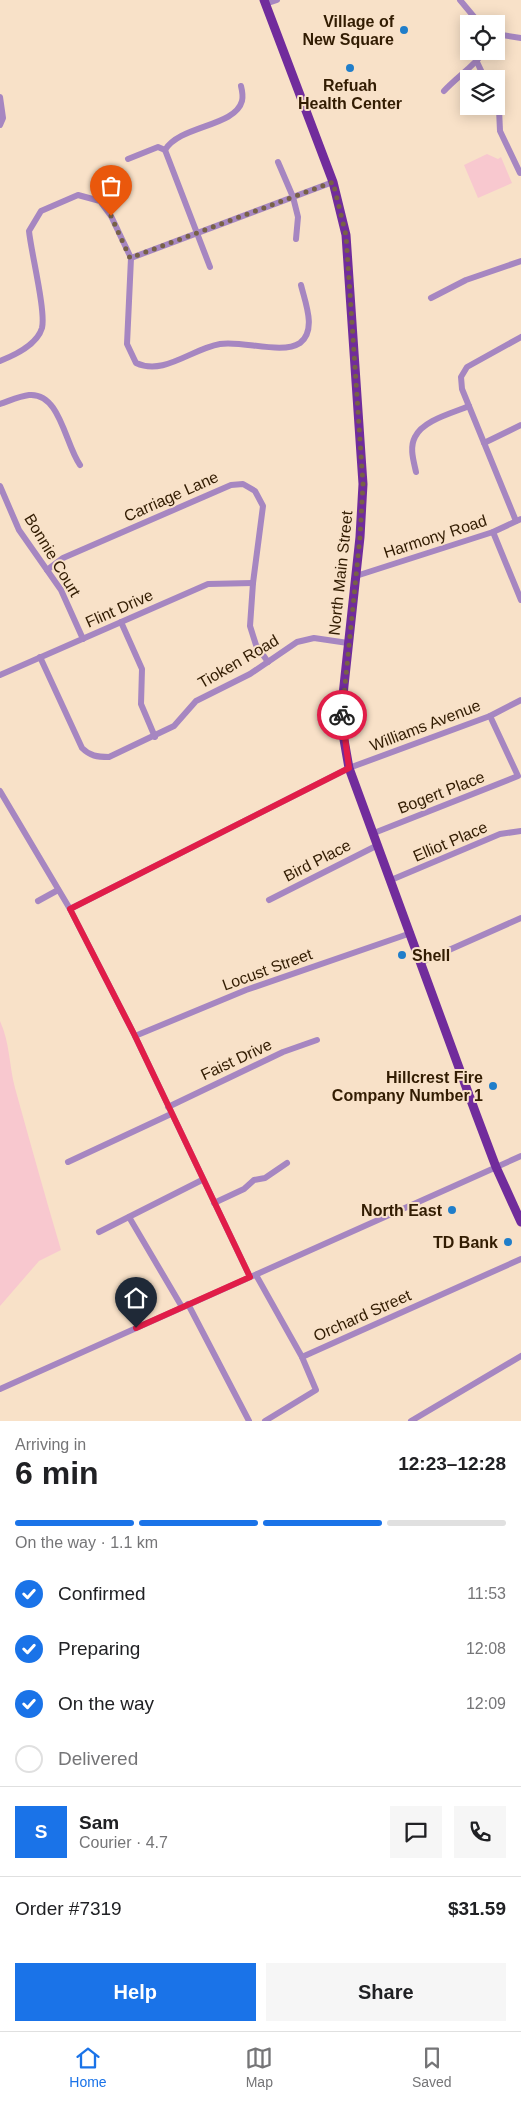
<!DOCTYPE html>
<html lang="en">
<head>
<meta charset="utf-8">
<style>
  :root { --surface:#fff; --page:#f6f6f6; --text:#202124; --muted:#757577; --line:#e0e0e0; --accent:#1a73e8 }
  body { margin:0; font-family:Helvetica,sans-serif; background:var(--page); color:var(--text); height:100vh; display:flex; flex-direction:column; font-size:19px; white-space:nowrap }
  * { box-sizing:border-box; margin:0 }
  p { font-size:16px; color:var(--muted) }
  .icon { flex:none; width:28px; height:28px; fill:none; stroke:currentColor; stroke-width:2; stroke-linecap:round; stroke-linejoin:round }
  .map { position:relative; height:1421px; overflow:hidden }
  .sheet { display:flex; flex-direction:column; background:var(--surface); flex:1 }
  .sheet>* { flex:none }
  .tools { position:absolute; left:460px; top:15px; display:grid; gap:10px }
  .tools a { display:grid; place-items:center; width:45px; height:45px; border-radius:0px; background:var(--surface); box-shadow:0 2px 12px #0003; font-size:25px }
  .pin { position:absolute; display:grid; place-items:center; width:42px; height:42px; color:#fff; margin:-51px -21px; border-radius:50% 50% 50% 0; rotate:-45deg; box-shadow:0 0 5px #0007 }
  .pin .icon { rotate:45deg }
  .courier { position:absolute; display:grid; place-items:center; width:50px; height:50px; margin:-25px; border:4px solid #e11d48; border-radius:50%; background:#fff; color:#222; box-shadow:0 1px 6px #0007 }
  .headline em { font-style:normal; font-weight:800 }
  .headline div { display:flex; flex-direction:column-reverse }
  .headline { display:flex; align-items:center; justify-content:space-between; height:85px; padding:0 15px }
  h1 { font-size:32px; font-weight:800; line-height:38px }
  .bar { display:grid; grid-template-columns:repeat(4,1fr); gap:8px 5px; align-content:center; height:60px; padding:0 15px }
  .bar i { height:6px; border-radius:4px; background:var(--line) }
  .bar .active { background:var(--accent) }
  .bar p { grid-column:span 4 }
  .line { display:flex; align-items:center; gap:12px; padding:0 15px; border-top:1px solid var(--line) }
  .line div { flex:1 }
  .round { display:grid; place-items:center; flex:none; width:52px; height:52px; border-radius:0px; background:var(--page) }
  ol { padding:0 15px; list-style:none }
  li { display:flex; align-items:center; gap:15px; height:55px }
  li p { margin-inline-start:auto }
  li .icon { padding:5px; border-radius:50%; background:var(--accent); color:#fff; stroke-width:4 }
  li:last-child { color:var(--muted) }
  li i { width:28px; height:28px; border:2px solid var(--line); border-radius:50% }
  .button { display:flex; gap:10px; margin-top:auto; padding:10px 15px }
  .button a { flex:1; height:58px; border-radius:0px; background:var(--accent); color:#fff; font-size:20px; font-weight:800; line-height:58px; text-align:center }
  .button a+a { background:var(--page); color:var(--text) }
  .tabs { display:flex; justify-content:space-around; align-items:center; height:70px; border-top:1px solid var(--line); background:var(--surface); font-size:14px; color:var(--muted) }
  .tabs a { display:grid; justify-items:center; gap:2px }
  .tabs .active { color:var(--accent) }
  .map>svg:first-child { display:block }
  .green { fill:#f8c8cf }
  .lines { fill:none; stroke-linecap:round; stroke-linejoin:round }
  .minor { stroke:#a686c1; stroke-width:6 }
  .major { stroke:#712c9c; stroke-width:9 }
  .done { stroke:#776147; stroke-width:5; stroke-dasharray:0 9 }
  .route { stroke:#e11d48; stroke-width:6 }
  .poi-dot { fill:#207eca; stroke:#f8e1c8; stroke-width:2 }
  .labels { text-anchor:middle; stroke-width:4; stroke-linejoin:round; paint-order:stroke }
  .poi-label { font-size:16px; font-weight:bold; fill:#321c02; stroke:#f8e1c8; text-anchor:end }
  .street-label { font-size:16px; fill:#321c02; stroke:#f8e1c8 }
</style>
</head>
<body>
<div class="map">
<svg width="521" height="1421" viewBox="0 0 521 1421">
  <rect width="100%" height="100%" fill="#f8e1c8"/>
  <g class="green">
    <polygon points="487,154 498,159 501,157 512,183 478,198 464,165"/>
    <path d="M0,1021C10,1043 9,1065 15,1088C30,1142 45,1196 61,1250L39,1261L0,1306Z"/>
  </g>
  <g class="lines">
    <g class="minor">
      <polyline points="460,0 480,24"/>
      <polyline points="265,4 277,0"/>
      <polyline points="496,34 521,38"/>
      <polyline points="477,62 485,79"/>
      <path d="M444,91C457,77 473,67 485,51"/>
      <polyline points="0,97 3,118 0,125"/>
      <polyline points="496,102 499,109 500,131 520,173"/>
      <polyline points="165,150 210,267"/>
      <path d="M165,150C180,125 235,127 242,101C243,97 242,90 241,86"/>
      <polyline points="128,159 158,147 165,150"/>
      <polyline points="278,162 293,197 298,217 296,239"/>
      <polyline points="131,258 333,182"/>
      <polyline points="431,298 466,280 521,261"/>
      <path d="M0,361C15,355 37,345 42,328C46,311 31,252 29,231L41,211L78,195L100,201L111,216L131,258L127,344L136,363C164,376 191,349 220,344C242,340 282,355 300,343C317,330 305,302 301,285"/>
      <path d="M0,404C9,401 20,396 29,395C60,392 65,444 80,465"/>
      <polyline points="484,443 521,425"/>
      <path d="M416,472C414,462 409,448 415,437C423,420 453,413 469,406"/>
      <polyline points="0,486 19,530 61,590 83,639"/>
      <polyline points="516,521 462,389 461,377 467,367 521,337"/>
      <polyline points="493,532 521,600"/>
      <polyline points="47,570 63,558 231,485 243,484 255,491 263,506 253,583 250,626 256,645 268,662"/>
      <polyline points="356,576 493,532 521,519"/>
      <polyline points="121,622 142,669 141,704 155,737"/>
      <path d="M40,657L82,748C90,756 97,757 109,757L174,726L196,701L250,674L297,642L314,638L348,643"/>
      <polyline points="0,675 208,584 253,583"/>
      <polyline points="0,791 70,909 135,1036 250,1277"/>
      <polyline points="374,833 518,776 490,716"/>
      <polyline points="391,880 500,834 521,831"/>
      <polyline points="269,900 378,845"/>
      <polyline points="38,901 58,890"/>
      <polyline points="70,909 349,768 490,716 521,700"/>
      <polyline points="422,962 521,918"/>
      <polyline points="135,1036 246,990 411,933"/>
      <polyline points="168,1107 283,1052 317,1040"/>
      <polyline points="68,1162 171,1114"/>
      <polyline points="214,1203 244,1189 254,1180 265,1178 287,1163"/>
      <polyline points="129,1217 182,1307"/>
      <polyline points="99,1232 202,1180"/>
      <polyline points="256,1275 302,1357 316,1390 265,1421"/>
      <polyline points="188,1304 249,1421"/>
      <polyline points="302,1357 521,1259"/>
      <polyline points="0,1389 521,1156"/>
      <polyline points="411,1421 521,1356"/>
    </g>
    <polyline class="major" points="264,0 333,182 346,235 363,484 360,537 343,695 343,734 349,768 476,1114 496,1167 521,1222"/>
  </g>
  <g class="lines">
    <polyline class="done" points="111,216 130,258 333,182 346,235 363,484 360,537 342,715"/>
    <polyline class="route" points="136,1328 250,1277 135,1036 70,909 349,768 342,715"/>
  </g>
  <g class="poi-dot">
    <circle cx="404" cy="30" r="5"/>
    <circle cx="350" cy="68" r="5"/>
    <circle cx="402" cy="955" r="5"/>
    <circle cx="493" cy="1086" r="5"/>
    <circle cx="452" cy="1210" r="5"/>
    <circle cx="508" cy="1242" r="5"/>
  </g>
  <g class="labels">
    <g class="poi-label">
      <text x="394" y="27">Village of<tspan x="394" dy="18">New Square</tspan></text>
      <text x="350" y="91" text-anchor="middle">Refuah<tspan x="350" dy="18">Health Center</tspan></text>
      <text x="412" y="961" text-anchor="start">Shell</text>
      <text x="483" y="1083">Hillcrest Fire<tspan x="483" dy="18">Company Number 1</tspan></text>
      <text x="442" y="1216">North East</text>
      <text x="498" y="1248">TD Bank</text>
    </g>
    <g class="street-label">
      <text transform="translate(171 496) rotate(-24)" y="6">Carriage Lane</text>
      <text transform="translate(435 536) rotate(-18)" y="6">Harmony Road</text>
      <text transform="translate(53 555) rotate(59)" y="6">Bonnie Court</text>
      <text transform="translate(340 573) rotate(-84)" y="6">North Main Street</text>
      <text transform="translate(119 608) rotate(-24)" y="6">Flint Drive</text>
      <text transform="translate(238 661) rotate(-30)" y="6">Tioken Road</text>
      <text transform="translate(425 725) rotate(-21)" y="6">Williams Avenue</text>
      <text transform="translate(441 792) rotate(-21)" y="6">Bogert Place</text>
      <text transform="translate(450 841) rotate(-23)" y="6">Elliot Place</text>
      <text transform="translate(317 860) rotate(-27)" y="6">Bird Place</text>
      <text transform="translate(267 969) rotate(-20)" y="6">Locust Street</text>
      <text transform="translate(236 1059) rotate(-25)" y="6">Faist Drive</text>
      <text transform="translate(362 1315) rotate(-24)" y="6">Orchard Street</text>
    </g>
  </g>
</svg>
<div class="tools">
<a><svg class="icon" aria-label="locate" viewBox="0 0 24 24"><circle cx="12" cy="12" r="6"/><path d="M12 2v4M12 18v4M2 12h4M18 12h4"/></svg></a>
<a><svg class="icon" aria-label="layers" viewBox="0 0 24 24"><path d="M12 4l9 5-9 5-9-5zM3 14l9 5 9-5"/></svg></a>
</div>
<div class="pin" style="left:111px;top:216px;background:#ea580c"><svg class="icon" aria-label="bag" viewBox="0 0 24 24"><path d="M5 8h14l-1 12H6zM9 8a3 3 0 0 1 6 0"/></svg></div>
<div class="pin" style="left:136px;top:1328px;background:#1f2937"><svg class="icon" aria-label="home" viewBox="0 0 24 24"><path d="M3 11l9-7 9 7M6 9v11h12V9"/></svg></div>
<div class="courier" style="left:342px;top:715px"><svg class="icon" aria-label="bike" viewBox="0 0 24 24"><circle cx="6" cy="16" r="4"/><circle cx="18" cy="16" r="4"/><path d="M6 16l4-8h5l3 8M10 8l3 8H6M13 5h3"/></svg></div>
</div>
<section class="sheet">
<div class="headline"><div><h1>6 min</h1><p>Arriving in</p></div><em>12:23–12:28</em></div>
<div class="bar"><i class="active"></i><i class="active"></i><i class="active"></i><i></i><p>On the way · 1.1 km</p></div>
<ol>
<li><svg class="icon" aria-label="check" viewBox="0 0 24 24"><path d="M5 12l5 5 9-10"/></svg>Confirmed<p>11:53</p></li>
<li><svg class="icon" aria-label="check" viewBox="0 0 24 24"><path d="M5 12l5 5 9-10"/></svg>Preparing<p>12:08</p></li>
<li><svg class="icon" aria-label="check" viewBox="0 0 24 24"><path d="M5 12l5 5 9-10"/></svg>On the way<p>12:09</p></li>
<li><i></i>Delivered</li>
</ol>
<div class="line" style="height:90px"><b class="round" style="background:var(--accent);color:#fff">S</b><div><b>Sam</b><p>Courier · 4.7</p></div><a class="round"><svg class="icon" aria-label="chat" viewBox="0 0 24 24"><path d="M4 5h16v11H9l-5 4z"/></svg></a><a class="round"><svg class="icon" aria-label="phone" viewBox="0 0 24 24"><path d="M5 4h4l2 5-3 2q2 4 5 5l2-3 5 2v4C11 20 4 13 5 4z"/></svg></a></div>
<div class="line" style="height:65px"><div>Order #7319</div><b>$31.59</b></div>
<div class="button"><a>Help</a><a>Share</a></div>
</section>
<nav class="tabs">
<a class="active"><svg class="icon" aria-label="home" viewBox="0 0 24 24"><path d="M3 11l9-7 9 7M6 9v11h12V9"/></svg>Home</a>
<a><svg class="icon" aria-label="map" viewBox="0 0 24 24"><path d="M3 6l6-2 6 2 6-2v14l-6 2-6-2-6 2zM9 4v14M15 6v14"/></svg>Map</a>
<a><svg class="icon" aria-label="saved" viewBox="0 0 24 24"><path d="M7 4h10v16l-5-4-5 4z"/></svg>Saved</a>
</nav>
</body>
</html>
